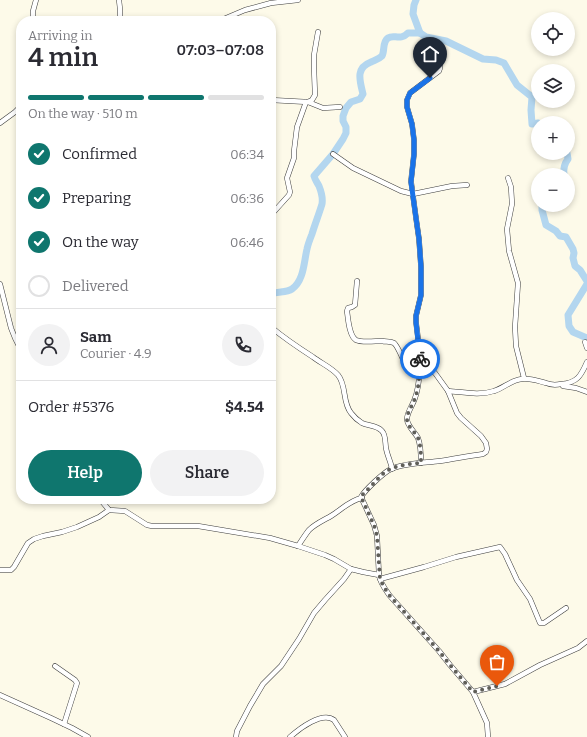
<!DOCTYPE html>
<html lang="en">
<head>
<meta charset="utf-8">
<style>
  :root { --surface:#fff; --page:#f2f2f3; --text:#2b2b33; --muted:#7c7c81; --line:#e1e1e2; --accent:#0f766e }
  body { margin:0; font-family:Bitter,serif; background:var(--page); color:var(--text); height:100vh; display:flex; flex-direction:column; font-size:15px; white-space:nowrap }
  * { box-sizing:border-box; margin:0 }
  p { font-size:13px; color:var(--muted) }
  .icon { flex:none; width:22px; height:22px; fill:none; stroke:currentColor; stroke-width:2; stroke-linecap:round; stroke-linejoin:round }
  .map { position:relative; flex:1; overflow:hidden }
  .panel { position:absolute; left:16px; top:16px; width:260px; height:488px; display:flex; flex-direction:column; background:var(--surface); border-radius:16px; box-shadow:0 2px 6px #0003 }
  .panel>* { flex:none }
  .buttons { position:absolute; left:531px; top:12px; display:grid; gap:8px }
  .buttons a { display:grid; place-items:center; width:44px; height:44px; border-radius:50%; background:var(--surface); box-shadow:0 2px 6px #0003; font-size:20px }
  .pin { position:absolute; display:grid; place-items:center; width:34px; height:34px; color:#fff; margin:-41px -17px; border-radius:50% 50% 50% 0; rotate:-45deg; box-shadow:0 0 4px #0007 }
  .pin .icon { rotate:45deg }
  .courier { position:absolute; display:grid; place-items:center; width:40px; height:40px; margin:-20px; border:3px solid #1a73e8; border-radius:50%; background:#fff; color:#222; box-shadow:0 1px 5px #0007 }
  .summary em { font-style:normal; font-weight:600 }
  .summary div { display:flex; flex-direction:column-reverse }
  .summary { display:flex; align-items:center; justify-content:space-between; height:68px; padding:0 12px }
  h1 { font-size:26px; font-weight:600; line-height:30px }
  .bar { display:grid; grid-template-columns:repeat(4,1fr); gap:6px 4px; align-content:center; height:48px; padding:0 12px }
  .bar i { height:5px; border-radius:3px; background:var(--line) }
  .bar .current { background:var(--accent) }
  .bar p { grid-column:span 4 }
  .line { display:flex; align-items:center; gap:10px; padding:0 12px; border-top:1px solid var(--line) }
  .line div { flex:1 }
  .round { display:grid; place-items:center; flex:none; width:42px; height:42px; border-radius:21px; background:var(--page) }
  ol { padding:0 12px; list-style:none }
  li { display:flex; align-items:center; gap:12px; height:44px }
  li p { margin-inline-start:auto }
  li .icon { padding:4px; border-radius:50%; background:var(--accent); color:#fff; stroke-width:4 }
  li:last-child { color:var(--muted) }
  li i { width:22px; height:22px; border:2px solid var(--line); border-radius:50% }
  .cta { display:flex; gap:8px; margin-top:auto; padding:8px 12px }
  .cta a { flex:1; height:46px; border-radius:24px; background:var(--accent); color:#fff; font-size:16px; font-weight:600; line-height:46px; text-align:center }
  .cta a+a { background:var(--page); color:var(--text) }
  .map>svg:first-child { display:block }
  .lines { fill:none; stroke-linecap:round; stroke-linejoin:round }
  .river { stroke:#b3d6ef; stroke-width:7 }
  .minor-casing { stroke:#3d3d3d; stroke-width:5.5 }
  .minor { stroke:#fff; stroke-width:4.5 }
  .done { stroke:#5f5e58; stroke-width:4; stroke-dasharray:0 7.2 }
  .route { stroke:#1a73e8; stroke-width:5 }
</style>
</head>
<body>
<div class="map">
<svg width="587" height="737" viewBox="0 0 587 737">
  <rect width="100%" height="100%" fill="#fdfae9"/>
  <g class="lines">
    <g class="river">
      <polyline points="416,0 414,5 413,14 420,33 426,37 446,41 483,59 496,60 504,63 517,85 532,97 531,110 532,124 538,123"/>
      <polyline points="544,123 548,121 553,123"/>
      <path d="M564,175C563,168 564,164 568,159L567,153"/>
      <polyline points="542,205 542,210 546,225 556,231 560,236 566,237 573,249 574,253 573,258 575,266 580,270 587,281"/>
      <polyline points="587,284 568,315 569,326 573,332 587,338"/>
      <path d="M271,294C278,291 286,293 292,289C304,281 304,261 307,249C308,244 310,239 312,234C315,224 319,214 322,204C323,198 321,191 319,186C317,182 315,180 314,176L333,154L343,139L346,133V127L343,121V116L346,108L351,102L360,99L363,94C360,81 355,68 371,62C375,60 379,59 382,56C385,51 382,42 388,38C394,34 400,41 408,33H420"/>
    </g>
    <g class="minor-casing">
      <g id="minor">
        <polyline points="119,0 120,9 120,21"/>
        <polyline points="33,21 33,11 36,0"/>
        <polyline points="219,21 245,10 271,3 298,0"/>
        <path d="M443,56C438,62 442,65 439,71L410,93L407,100V107L412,124L414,140V154L411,181L416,218L419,239L421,267V295L416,316V322L421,362L422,367L435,373L448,391L457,413L461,418L481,436L486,443L487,449L486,452L483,454C468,456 454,459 440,461C424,463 405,463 391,469C383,473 365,490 361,497L374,525L377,536L379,575C380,583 385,589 390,596L439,651L450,665L473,692L487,723L488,737"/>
        <polyline points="271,100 308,102 323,108 340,107"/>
        <polyline points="308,102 312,100 315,95 314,68 314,55 318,32"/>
        <polyline points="0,123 15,112 21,106"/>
        <polyline points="333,154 353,168 401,191 413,194 452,186 467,185"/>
        <polyline points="508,178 511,187 512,204 507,229 509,251 518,283 515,327 516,346 524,378"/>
        <polyline points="271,215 289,195 290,192 287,178 294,158 294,151 297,127 306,102"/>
        <path d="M357,281L355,305L352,307L348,308L347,311C348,318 349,336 356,340C362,343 375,341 382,341C386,342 390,341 394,343C398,346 404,362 407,368H414L422,367"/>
        <polyline points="0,284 11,328 15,338 21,350"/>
        <path d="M271,327C284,338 299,348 313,357C321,363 332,368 338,375C347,386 342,402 351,413C354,417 357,420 362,423C368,426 377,425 382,431C386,435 385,443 386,448C387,455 391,462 392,469"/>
        <polyline points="585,342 587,348"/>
        <path d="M420,367C419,377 419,388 415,398C413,405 407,412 407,419C407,426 415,432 418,438C421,446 421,455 421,463"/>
        <polyline points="563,386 576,388 587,392"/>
        <path d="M448,391C463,392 479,396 494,391C504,388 511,380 522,379C530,378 538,381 546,383C551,385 556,385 561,384C577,383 581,376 587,362"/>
        <polyline points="100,499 109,510 125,511 147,525 152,526 198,526 270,538 298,546 325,555 334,559 351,569 363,572 379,575"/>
        <path d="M298,546C302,540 305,535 309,530C315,524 324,520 331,516C341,510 350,500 362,498"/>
        <polyline points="0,570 11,570 14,567 28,543 34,539 43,536 62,532 77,527 99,517 109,510"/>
        <polyline points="380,579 424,567 456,557 500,547 505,554 517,580 530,599 540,623 544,623 566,608"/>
        <polyline points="55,666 75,680 77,683 64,724"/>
        <polyline points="473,692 505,684 540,665 578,648 587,641"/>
        <polyline points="0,695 51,718 72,728 88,737"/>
        <polyline points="236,737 237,731 250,706 263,684 281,666 299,639 314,613 325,600 344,579 351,569"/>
        <path d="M290,737C299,729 322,711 334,720L345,737"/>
      </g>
    </g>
    <use href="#minor" class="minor"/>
  </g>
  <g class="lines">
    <path class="done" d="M420,359L422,366L420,367C419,377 419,388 415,398C413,405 407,412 407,419C407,426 415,432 418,438C421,446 421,455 421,463C409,464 394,465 384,473C377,479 371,487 364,493L361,497L374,525L377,536L380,579L384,587L390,596L439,651L450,665L473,692L497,686"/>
    <polyline class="route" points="420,359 416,322 416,316 421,295 421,267 419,239 416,218 411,182 414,154 414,140 412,124 407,107 407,100 410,93 430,78"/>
  </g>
</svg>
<div class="buttons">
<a><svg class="icon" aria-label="locate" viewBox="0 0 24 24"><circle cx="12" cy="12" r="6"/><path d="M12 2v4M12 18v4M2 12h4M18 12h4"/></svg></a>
<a><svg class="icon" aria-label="layers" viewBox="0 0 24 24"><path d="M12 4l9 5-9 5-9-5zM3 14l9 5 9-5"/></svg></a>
<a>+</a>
<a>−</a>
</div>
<div class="pin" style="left:497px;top:686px;background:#ea580c"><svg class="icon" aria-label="bag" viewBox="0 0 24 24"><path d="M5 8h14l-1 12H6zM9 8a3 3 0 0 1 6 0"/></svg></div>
<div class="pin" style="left:430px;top:78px;background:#1f2937"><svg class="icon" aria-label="home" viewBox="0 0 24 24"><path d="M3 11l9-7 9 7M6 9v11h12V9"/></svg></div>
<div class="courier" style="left:420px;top:359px"><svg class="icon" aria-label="bike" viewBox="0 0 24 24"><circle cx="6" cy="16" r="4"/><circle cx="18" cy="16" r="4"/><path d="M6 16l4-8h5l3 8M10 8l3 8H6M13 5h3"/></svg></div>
<section class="panel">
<div class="summary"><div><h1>4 min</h1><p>Arriving in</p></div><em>07:03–07:08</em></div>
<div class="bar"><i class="current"></i><i class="current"></i><i class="current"></i><i></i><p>On the way · 510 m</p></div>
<ol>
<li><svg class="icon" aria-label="check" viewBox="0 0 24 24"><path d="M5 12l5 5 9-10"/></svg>Confirmed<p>06:34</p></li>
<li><svg class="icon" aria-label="check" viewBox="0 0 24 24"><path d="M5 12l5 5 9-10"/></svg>Preparing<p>06:36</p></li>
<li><svg class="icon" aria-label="check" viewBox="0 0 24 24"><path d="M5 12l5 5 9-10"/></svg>On the way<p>06:46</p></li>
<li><i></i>Delivered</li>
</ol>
<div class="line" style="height:72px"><a class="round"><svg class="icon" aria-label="person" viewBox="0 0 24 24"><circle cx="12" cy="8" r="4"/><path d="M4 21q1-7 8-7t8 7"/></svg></a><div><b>Sam</b><p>Courier · 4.9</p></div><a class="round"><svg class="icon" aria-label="phone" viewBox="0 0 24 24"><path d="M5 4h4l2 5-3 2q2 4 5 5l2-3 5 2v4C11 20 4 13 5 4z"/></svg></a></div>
<div class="line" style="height:52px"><div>Order #5376</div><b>$4.54</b></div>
<div class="cta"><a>Help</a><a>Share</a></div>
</section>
</div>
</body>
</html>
